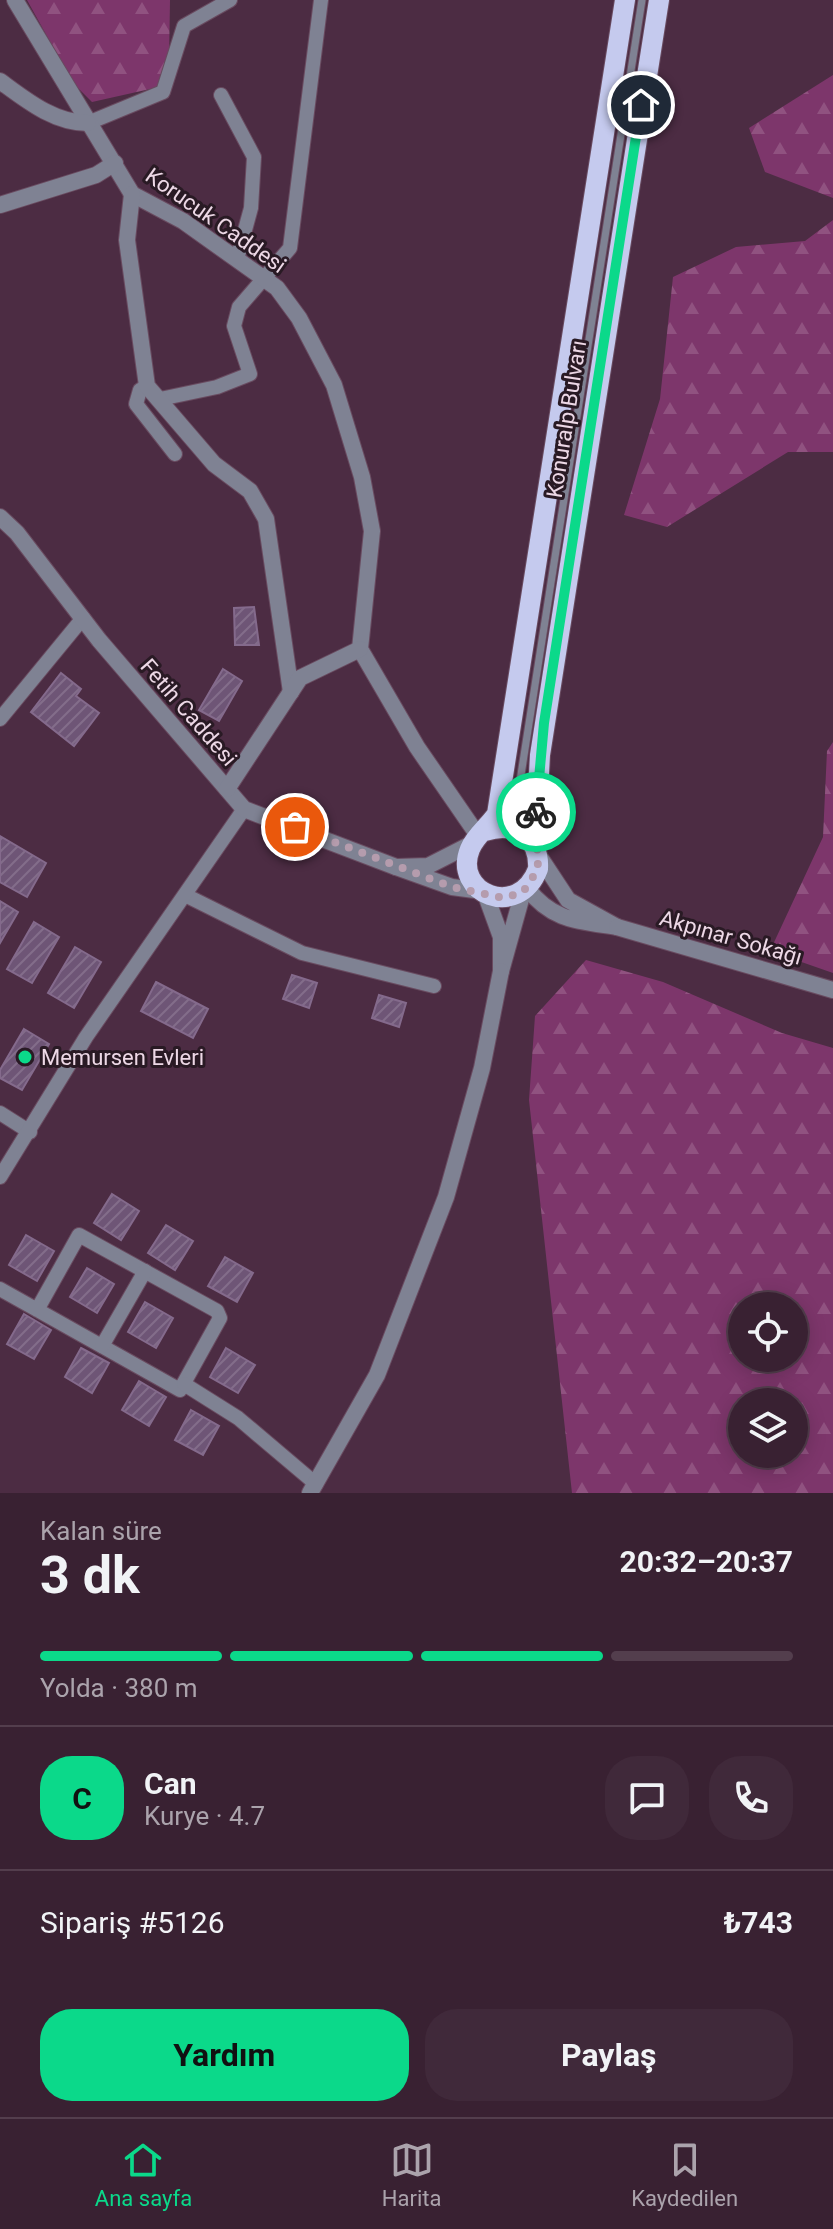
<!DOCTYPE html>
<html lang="tr">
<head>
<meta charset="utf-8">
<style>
  :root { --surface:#392132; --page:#40293a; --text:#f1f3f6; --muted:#aba3ac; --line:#533e4d; --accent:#0bd98a }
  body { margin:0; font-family:Roboto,sans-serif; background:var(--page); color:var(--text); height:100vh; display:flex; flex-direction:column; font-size:30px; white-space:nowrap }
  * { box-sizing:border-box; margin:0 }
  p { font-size:26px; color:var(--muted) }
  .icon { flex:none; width:44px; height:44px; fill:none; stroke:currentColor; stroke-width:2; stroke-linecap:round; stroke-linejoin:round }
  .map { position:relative; height:1493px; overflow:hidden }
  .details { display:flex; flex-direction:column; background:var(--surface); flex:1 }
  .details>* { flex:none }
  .tools { position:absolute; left:728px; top:1292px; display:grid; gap:16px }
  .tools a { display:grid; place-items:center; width:80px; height:80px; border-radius:50%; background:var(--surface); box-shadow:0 4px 20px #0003,0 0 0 2px var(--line); font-size:40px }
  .pin { position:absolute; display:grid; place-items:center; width:68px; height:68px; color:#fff; margin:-34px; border:4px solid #fff; border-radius:50%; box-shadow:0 2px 8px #0007 }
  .courier { position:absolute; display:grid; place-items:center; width:80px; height:80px; margin:-40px; border:6px solid #0bd98a; border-radius:50%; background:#fff; color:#222; box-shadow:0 2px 10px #0007 }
  .headline em { font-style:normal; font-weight:700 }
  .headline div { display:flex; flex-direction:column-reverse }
  .headline { display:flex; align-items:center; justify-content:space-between; height:136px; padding:0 40px }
  h1 { font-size:52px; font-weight:700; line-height:60px }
  .bar { display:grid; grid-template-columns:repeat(4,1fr); gap:12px 8px; align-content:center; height:96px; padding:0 40px }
  .bar i { height:10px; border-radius:6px; background:var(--line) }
  .bar .selected { background:var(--accent) }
  .bar p { grid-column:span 4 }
  .line { display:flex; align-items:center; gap:20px; padding:0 40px; border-top:2px solid var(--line) }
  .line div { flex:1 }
  .round { display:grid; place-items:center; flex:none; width:84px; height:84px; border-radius:32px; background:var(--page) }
  .button { display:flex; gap:16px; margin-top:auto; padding:16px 40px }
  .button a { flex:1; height:92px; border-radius:32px; background:var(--accent); color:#111; font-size:32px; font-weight:700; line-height:92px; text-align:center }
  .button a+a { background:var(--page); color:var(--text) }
  .menu { display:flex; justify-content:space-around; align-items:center; height:112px; border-top:2px solid var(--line); background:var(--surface); font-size:22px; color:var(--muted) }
  .menu a { display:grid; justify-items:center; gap:4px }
  .menu .selected { color:var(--accent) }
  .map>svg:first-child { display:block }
  .forest { fill:url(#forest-firs); fill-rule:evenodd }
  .building { fill:url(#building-hatch); stroke:#846a8c; stroke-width:2 }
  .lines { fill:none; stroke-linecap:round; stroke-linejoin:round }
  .service-casing { stroke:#694b60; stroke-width:9 }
  .minor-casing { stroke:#694b60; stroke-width:16 }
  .tertiary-casing { stroke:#694b60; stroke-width:18 }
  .primary-casing { stroke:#694b60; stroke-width:22 }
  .service { stroke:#7f8293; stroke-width:7 }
  .minor { stroke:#7f8293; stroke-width:14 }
  .tertiary { stroke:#7f8293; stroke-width:16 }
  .primary { stroke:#c5caee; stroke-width:20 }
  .done { stroke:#b59cad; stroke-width:8; stroke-dasharray:0 14.4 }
  .route { stroke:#0bd98a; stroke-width:10 }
  .poi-dot { fill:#0bd98a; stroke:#291a24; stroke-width:3 }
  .labels { text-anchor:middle; stroke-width:6; stroke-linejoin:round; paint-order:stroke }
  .street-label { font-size:22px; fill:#edd8e6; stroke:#291a24 }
  .poi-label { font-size:22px; fill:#edd8e6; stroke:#291a24; text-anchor:start }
</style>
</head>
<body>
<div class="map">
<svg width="833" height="1493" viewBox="0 0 833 1493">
  <defs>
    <pattern id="forest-firs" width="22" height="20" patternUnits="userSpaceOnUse" patternTransform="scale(2)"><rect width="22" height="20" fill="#7d366b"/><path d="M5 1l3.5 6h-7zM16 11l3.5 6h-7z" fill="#905280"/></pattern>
    <pattern id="building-hatch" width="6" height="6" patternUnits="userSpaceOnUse" patternTransform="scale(2)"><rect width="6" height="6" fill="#6e5576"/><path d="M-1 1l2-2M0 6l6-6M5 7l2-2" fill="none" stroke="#836d8a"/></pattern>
  </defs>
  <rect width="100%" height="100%" fill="#4c2c43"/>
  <g class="forest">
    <polygon points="27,0 170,0 169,60 159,87 92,102 73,83"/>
    <polygon points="833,75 833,198 765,172 749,128"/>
    <polygon points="833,220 833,452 788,452 667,527 624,515 660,399 673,277 736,247 805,241"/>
    <polygon points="833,742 833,973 770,951 823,837 827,751"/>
    <path d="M586,960L663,982L782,1033L833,1048V1493H572L529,1100L535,1016ZM742,1306H794V1358H742ZM742,1402H794V1454H742Z"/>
  </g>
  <g class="building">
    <polygon points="254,607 259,645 235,645 234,608"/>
    <polygon points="223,669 242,681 219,721 199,710"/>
    <polygon points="61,673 81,689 76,696 99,713 74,746 31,712"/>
    <polygon points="0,836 46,863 27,897 0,882"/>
    <polygon points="0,901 18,912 0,943"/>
    <polygon points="34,922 59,937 32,983 7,969"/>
    <polygon points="75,947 101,962 74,1008 48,993"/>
    <polygon points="292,975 317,983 309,1008 283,999"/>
    <polygon points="156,982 208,1009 193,1038 141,1011"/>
    <polygon points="379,995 406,1003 399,1027 372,1018"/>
    <polygon points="24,1029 49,1044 22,1090 0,1078 0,1070"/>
    <polygon points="112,1194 139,1211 121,1240 94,1223"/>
    <polygon points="166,1225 193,1241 175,1270 148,1253"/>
    <polygon points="26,1235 54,1251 37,1281 9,1265"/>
    <polygon points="225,1257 253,1273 237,1302 208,1286"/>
    <polygon points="87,1268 114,1284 97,1313 70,1297"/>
    <polygon points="145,1302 173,1318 156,1348 128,1332"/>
    <polygon points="24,1314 51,1330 34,1359 7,1344"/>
    <polygon points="81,1348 109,1363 92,1393 65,1377"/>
    <polygon points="226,1348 255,1365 238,1393 210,1377"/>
    <polygon points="139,1381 166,1397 149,1426 122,1410"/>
    <polygon points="191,1410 219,1426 203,1455 175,1440"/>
  </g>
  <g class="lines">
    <g class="service-casing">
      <polyline id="service" points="513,826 642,0"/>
    </g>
    <g class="minor-casing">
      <g id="minor">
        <polyline points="221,95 254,157 251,208 237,259"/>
        <polyline points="88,123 163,92 184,26 230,0"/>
        <polyline points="147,386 140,390 136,404 175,454"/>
        <polyline points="160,399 217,387 250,374 234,326 239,307 290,248 321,0"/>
        <polyline points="0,719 83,618"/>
        <polyline points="187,896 302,953 434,986"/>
        <polyline points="0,1113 30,1132"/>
        <polyline points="0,1177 86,1037 244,809"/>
        <polyline points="0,1289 180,1390 220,1318 217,1311 79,1235 37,1310"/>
        <polyline points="102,1346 145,1271"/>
        <polyline points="184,1384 238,1418 316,1484"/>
      </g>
    </g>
    <g class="tertiary-casing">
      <g id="tertiary">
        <polyline points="15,0 132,194 183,221 277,288 299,318 334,385 362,477 372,531 360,649 417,747 479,837"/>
        <path d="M0,81C26,100 54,123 88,123"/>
        <polyline points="132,194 127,240 147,386 214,464 250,491 266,519 291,692"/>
        <polyline points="0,205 96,175 115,163"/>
        <polyline points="0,517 17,533 99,640 244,809 396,867"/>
        <polyline points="227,789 300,678 360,649"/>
        <polyline points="475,842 428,866 396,867 452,887 482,891"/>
        <path d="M527,888C552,921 578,921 617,927L568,900L539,856"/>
        <polyline points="485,893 501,937 501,971 523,892"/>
        <polyline points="617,927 833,990"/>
        <polyline points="310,1493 377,1375 446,1197 482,1068 501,971"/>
      </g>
    </g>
    <g class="primary-casing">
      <g id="primary">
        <path d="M485,831C515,821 540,837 538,869C518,921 452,893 470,849C475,836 489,826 497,814L625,0"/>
        <polyline points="535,846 540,755 659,0"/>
      </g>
    </g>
    <use href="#service" class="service"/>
    <use href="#minor" class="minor"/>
    <use href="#tertiary" class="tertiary"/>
    <use href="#primary" class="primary"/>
  </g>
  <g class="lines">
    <polyline class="done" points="295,827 452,887 504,898 523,892 538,869 536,812"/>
    <polyline class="route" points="536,812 544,723 641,105"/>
  </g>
  <circle class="poi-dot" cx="25" cy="1057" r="8"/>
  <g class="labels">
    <g class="street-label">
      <text transform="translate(216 220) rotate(35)" y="8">Korucuk Caddesi</text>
      <text transform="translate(566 419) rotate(-81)" y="8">Konuralp Bulvarı</text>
      <text transform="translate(189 712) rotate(49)" y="8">Fetih Caddesi</text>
      <text transform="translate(731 937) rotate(16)" y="8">Akpınar Sokağı</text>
    </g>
    <g class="poi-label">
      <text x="41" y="1065">Memursen Evleri</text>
    </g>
  </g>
</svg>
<div class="tools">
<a><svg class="icon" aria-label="locate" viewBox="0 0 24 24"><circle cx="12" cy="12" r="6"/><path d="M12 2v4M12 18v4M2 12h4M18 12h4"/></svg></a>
<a><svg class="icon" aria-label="layers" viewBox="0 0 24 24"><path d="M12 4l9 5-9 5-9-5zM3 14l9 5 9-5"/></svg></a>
</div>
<div class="pin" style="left:295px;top:827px;background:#ea580c"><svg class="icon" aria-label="bag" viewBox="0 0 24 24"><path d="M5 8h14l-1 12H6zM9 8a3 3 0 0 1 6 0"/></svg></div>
<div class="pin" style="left:641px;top:105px;background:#1f2937"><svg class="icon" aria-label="home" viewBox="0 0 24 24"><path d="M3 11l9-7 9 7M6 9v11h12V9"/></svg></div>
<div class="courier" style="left:536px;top:812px"><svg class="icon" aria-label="bike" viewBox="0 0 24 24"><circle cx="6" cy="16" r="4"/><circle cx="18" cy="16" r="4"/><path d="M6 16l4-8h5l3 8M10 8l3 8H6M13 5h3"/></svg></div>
</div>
<section class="details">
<div class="headline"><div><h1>3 dk</h1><p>Kalan süre</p></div><em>20:32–20:37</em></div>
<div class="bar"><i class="selected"></i><i class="selected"></i><i class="selected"></i><i></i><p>Yolda · 380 m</p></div>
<div class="line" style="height:144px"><b class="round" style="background:var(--accent);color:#111">C</b><div><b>Can</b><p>Kurye · 4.7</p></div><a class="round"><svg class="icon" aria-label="chat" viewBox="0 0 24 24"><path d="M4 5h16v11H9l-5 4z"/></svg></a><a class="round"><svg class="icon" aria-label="phone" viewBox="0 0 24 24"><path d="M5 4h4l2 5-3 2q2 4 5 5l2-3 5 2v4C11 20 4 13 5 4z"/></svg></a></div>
<div class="line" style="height:104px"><div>Sipariş #5126</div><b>₺743</b></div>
<div class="button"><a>Yardım</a><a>Paylaş</a></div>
</section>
<nav class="menu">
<a class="selected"><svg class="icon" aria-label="home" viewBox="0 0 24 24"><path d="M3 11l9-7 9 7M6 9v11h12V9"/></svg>Ana sayfa</a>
<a><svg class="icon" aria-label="map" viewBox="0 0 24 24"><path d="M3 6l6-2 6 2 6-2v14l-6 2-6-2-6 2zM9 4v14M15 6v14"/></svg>Harita</a>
<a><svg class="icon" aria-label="saved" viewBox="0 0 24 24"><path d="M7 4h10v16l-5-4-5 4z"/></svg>Kaydedilen</a>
</nav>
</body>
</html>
